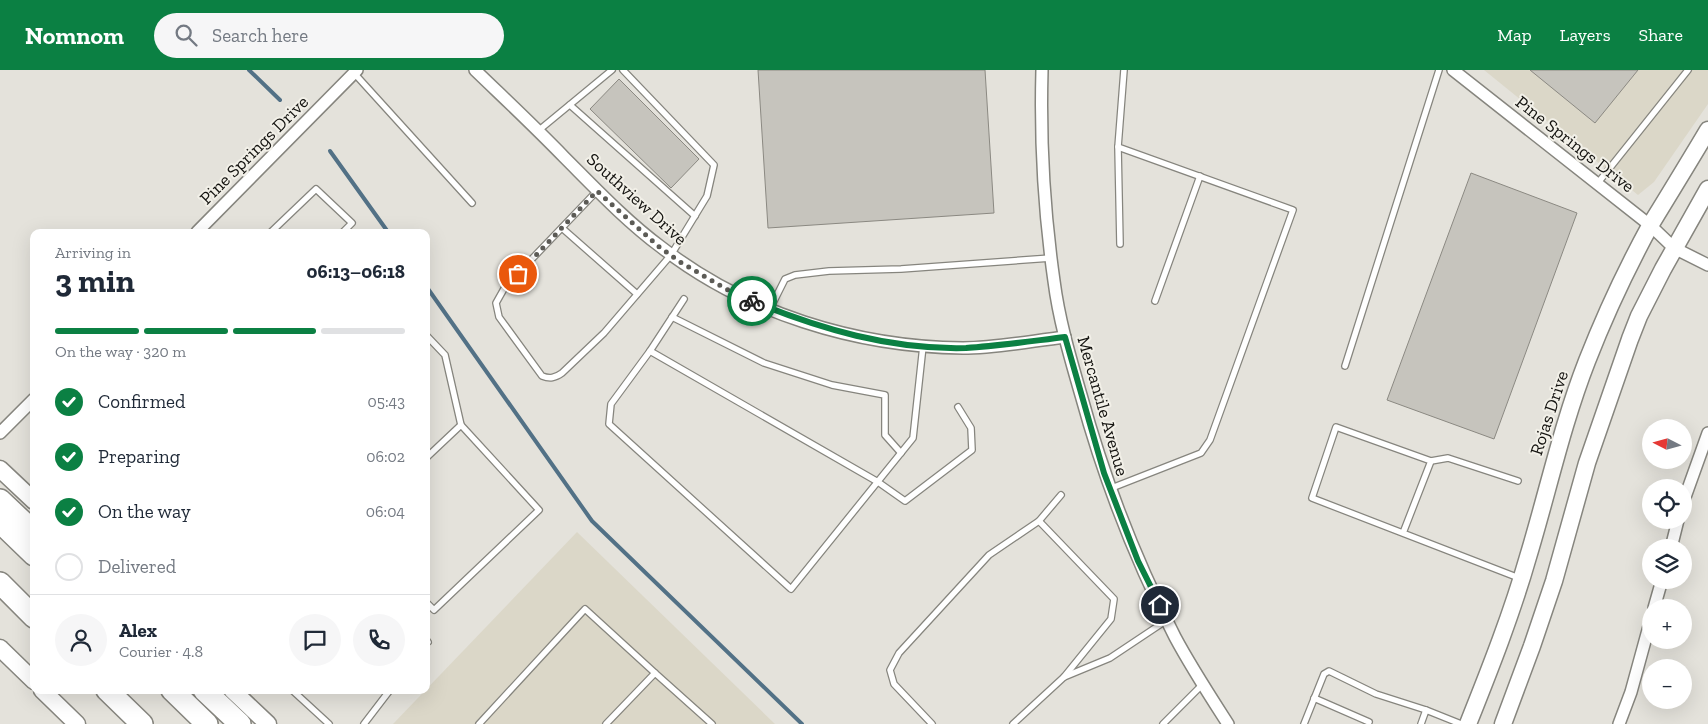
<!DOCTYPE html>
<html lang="en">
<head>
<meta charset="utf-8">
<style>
  :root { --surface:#fff; --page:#f6f6f7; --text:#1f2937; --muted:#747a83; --line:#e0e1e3; --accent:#0b8043 }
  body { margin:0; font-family:"Zilla Slab",serif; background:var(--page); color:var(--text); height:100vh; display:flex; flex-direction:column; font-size:19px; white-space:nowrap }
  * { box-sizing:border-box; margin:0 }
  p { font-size:16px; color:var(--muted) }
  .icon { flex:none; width:28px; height:28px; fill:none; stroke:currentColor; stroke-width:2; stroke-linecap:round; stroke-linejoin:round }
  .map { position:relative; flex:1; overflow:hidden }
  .sheet { position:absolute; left:30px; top:159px; width:400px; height:465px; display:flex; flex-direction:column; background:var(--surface); border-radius:10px; box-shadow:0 5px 20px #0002 }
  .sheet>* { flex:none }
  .needle { width:32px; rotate:276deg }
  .tools { position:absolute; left:1642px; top:349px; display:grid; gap:10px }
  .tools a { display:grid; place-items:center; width:50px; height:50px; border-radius:50%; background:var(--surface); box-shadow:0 5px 20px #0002; font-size:25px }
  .pin { position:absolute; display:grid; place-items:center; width:42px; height:42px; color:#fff; margin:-21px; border:2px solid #fff; border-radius:50%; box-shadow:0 1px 5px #0007 }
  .courier { position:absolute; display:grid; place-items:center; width:50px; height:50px; margin:-25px; border:4px solid #0b8043; border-radius:50%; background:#fff; color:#222; box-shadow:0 1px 6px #0007 }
  .overview em { font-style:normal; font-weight:700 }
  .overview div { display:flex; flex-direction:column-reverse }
  .overview { display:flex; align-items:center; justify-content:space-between; height:85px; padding:0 25px }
  h1 { font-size:32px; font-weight:700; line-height:38px }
  .bar { display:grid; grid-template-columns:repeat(4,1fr); gap:8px 5px; align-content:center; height:60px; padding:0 25px }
  .bar i { height:6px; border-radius:4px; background:var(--line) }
  .bar .on { background:var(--accent) }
  .bar p { grid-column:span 4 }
  .line { display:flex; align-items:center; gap:12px; padding:0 25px; border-top:1px solid var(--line) }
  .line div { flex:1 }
  .round { display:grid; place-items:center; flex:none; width:52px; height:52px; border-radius:26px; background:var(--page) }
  ol { padding:0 25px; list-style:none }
  li { display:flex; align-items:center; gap:15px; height:55px }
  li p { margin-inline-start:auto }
  li .icon { padding:5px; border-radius:50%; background:var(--accent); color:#fff; stroke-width:4 }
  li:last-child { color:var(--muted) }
  li i { width:28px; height:28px; border:2px solid var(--line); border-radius:50% }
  header { display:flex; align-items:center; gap:30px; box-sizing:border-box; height:70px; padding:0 25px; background:var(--accent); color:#fff }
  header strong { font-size:24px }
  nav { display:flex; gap:28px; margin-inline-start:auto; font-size:18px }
  .search { width:350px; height:45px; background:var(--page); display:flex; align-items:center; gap:12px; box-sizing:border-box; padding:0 18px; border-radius:28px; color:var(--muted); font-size:19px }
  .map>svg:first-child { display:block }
  .built { fill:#dbd7c8 }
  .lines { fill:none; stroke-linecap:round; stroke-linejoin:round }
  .stream { stroke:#527186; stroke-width:4 }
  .building { fill:#c6c4bd; stroke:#8b8982 }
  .lane-casing { stroke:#86857e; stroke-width:8 }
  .street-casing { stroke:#86857e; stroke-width:14 }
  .secondary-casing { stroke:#86857e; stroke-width:19 }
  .highway-casing { stroke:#86857e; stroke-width:24 }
  .lane { stroke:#fff; stroke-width:5.5 }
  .street { stroke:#fff; stroke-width:11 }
  .secondary { stroke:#fff; stroke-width:16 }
  .highway { stroke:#fff; stroke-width:21 }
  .done { stroke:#5c5b56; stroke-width:5; stroke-dasharray:0 9 }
  .route { stroke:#0b8043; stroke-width:6 }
  .labels { text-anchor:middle; stroke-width:4; stroke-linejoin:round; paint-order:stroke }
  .street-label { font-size:18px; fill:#13120f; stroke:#f2f0e8 }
</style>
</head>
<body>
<header>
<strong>Nomnom</strong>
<div class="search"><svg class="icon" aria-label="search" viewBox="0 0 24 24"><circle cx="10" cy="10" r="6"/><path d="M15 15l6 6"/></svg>Search here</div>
<nav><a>Map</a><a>Layers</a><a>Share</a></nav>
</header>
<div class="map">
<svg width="1708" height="654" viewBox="0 0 1708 654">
  <rect width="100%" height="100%" fill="#e4e2db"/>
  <g class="built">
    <polygon points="1484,0 1708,0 1708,34 1654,112 1638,125"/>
    <polygon points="577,462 775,654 393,654"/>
  </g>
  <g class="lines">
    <g class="stream">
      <polyline points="249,0 280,30"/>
      <polyline points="330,81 388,162"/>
      <polyline points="426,216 592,451 802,654"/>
    </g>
  </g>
  <g class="building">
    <polygon points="758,0 985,0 994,143 768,158"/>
    <polygon points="1530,0 1638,0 1595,53"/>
    <polygon points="619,9 699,89 671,118 590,39"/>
    <polygon points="1471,103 1577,143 1494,369 1387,330"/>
  </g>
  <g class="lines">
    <g class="lane-casing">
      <g id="lane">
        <polyline points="354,3 472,133"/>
        <polyline points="570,35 695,146"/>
        <polyline points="538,61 612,0"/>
        <polyline points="1118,77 1120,174"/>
        <polyline points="1597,114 1688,0"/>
        <path d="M597,121L505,217L496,233L499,247L542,306C550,309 555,308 562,303L604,263L671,185L707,126L714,95L623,0"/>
        <polyline points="562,158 637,224"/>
        <polyline points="271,162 316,119 352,153 343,162"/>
        <polyline points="1155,231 1200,106"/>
        <polyline points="770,239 785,209 795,205 829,201 901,199 1051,188"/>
        <polyline points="672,247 764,293 832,315 885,325 885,365 901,383"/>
        <polyline points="426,265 445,285 461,355"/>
        <polyline points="923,276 913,368 791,519 609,354 611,334 650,281 878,412 905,431 972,380 971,358 958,337"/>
        <polyline points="650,281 684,229"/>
        <polyline points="1345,296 1439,0"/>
        <polyline points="426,388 461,355 539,440 434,540 426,532"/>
        <polyline points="1431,391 1448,388 1518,411"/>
        <polyline points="1109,419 1201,383 1210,370 1293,140 1118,77 1124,0"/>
        <polyline points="1039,451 1061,425"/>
        <polyline points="1403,463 1431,391 1336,357 1312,428 1519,508"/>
        <polyline points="426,573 428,572"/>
        <polyline points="292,620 329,654"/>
        <polyline points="1314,628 1369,652"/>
        <polyline points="364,654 390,620"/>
        <polyline points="479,654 585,539 655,603"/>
        <polyline points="606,654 655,603 712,654"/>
        <polyline points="932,654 894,614 890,600 899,583 989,485 1039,451 1114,529 1111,549 1064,607"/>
        <polyline points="1013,654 1064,607 1110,588 1167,550"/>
        <polyline points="1163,654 1203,614"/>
        <polyline points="1304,654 1324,604 1329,601 1376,624 1426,640"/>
        <polyline points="1421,654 1426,640 1461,654"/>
      </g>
    </g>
    <g class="street-casing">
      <g id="street">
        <path d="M475,0C505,29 535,57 564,87C595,118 626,151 661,177C746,243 856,277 963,278C997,278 1031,271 1065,267"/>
        <path d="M1042,0C1040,71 1044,141 1054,211C1059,250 1070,287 1081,325C1104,409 1135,489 1175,567C1191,597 1210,626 1228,654"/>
        <polyline points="1453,0 1651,156 1674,178 1708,195"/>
        <polyline points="197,162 357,0"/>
        <polyline points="0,363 34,329"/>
        <polyline points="1684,430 1708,363"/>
        <polyline points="1671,478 1678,450"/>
        <polyline points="1654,538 1662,510"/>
        <polyline points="1619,654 1631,622 1651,549"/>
      </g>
    </g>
    <g class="secondary-casing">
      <g id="secondary">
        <polyline points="0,399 34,431"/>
        <polyline points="0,578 34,611"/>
        <polyline points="42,620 77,654"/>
        <polyline points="232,620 268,654"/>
        <path d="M1468,654C1490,599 1512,543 1528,487C1548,421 1562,355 1587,291C1605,245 1627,198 1651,154C1670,123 1689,92 1708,60"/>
        <polyline points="1503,654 1532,576 1554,511 1587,393 1630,269 1639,246 1663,199 1708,119"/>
      </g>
    </g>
    <g class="highway-casing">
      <g id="highway">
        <polyline points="0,430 34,462"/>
        <polyline points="0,452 34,485"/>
        <polyline points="0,513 34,547"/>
        <polyline points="107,620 142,654"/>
        <polyline points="172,620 207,654"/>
        <polyline points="204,620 240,654"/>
      </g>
    </g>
    <use href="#lane" class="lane"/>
    <use href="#street" class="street"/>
    <use href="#secondary" class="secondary"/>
    <use href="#highway" class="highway"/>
  </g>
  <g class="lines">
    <polyline class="done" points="518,204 597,121 658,176 680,192 728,220 752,231"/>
    <path class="route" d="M752,231C820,259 891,280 966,278C999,276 1032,271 1065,267L1104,403L1138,491L1160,535"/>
  </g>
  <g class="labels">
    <g class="street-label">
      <text transform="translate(1575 74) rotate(38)" y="6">Pine Springs Drive</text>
      <text transform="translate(254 80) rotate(-45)" y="6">Pine Springs Drive</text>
      <text transform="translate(637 129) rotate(42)" y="6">Southview Drive</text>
      <text transform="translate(1103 336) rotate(74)" y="6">Mercantile Avenue</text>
      <text transform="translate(1549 343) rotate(-72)" y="6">Rojas Drive</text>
    </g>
  </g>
</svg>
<div class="tools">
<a><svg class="needle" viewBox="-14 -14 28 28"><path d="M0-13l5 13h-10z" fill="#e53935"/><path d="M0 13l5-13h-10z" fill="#747a83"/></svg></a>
<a><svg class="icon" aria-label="locate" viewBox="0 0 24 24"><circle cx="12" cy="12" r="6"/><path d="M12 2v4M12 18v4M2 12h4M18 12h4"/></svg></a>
<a><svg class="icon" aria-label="layers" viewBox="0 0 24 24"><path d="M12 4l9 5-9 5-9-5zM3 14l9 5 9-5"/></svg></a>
<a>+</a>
<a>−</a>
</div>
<div class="pin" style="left:518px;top:204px;background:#ea580c"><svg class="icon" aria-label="bag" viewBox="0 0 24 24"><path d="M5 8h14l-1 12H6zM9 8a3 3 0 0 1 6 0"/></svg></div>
<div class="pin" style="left:1160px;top:535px;background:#1f2937"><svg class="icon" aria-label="home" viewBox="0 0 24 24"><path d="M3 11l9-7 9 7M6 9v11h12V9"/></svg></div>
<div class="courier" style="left:752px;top:231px"><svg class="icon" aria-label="bike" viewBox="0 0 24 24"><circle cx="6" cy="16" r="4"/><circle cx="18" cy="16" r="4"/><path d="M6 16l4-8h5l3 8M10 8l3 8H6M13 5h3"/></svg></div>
<section class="sheet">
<div class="overview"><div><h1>3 min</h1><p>Arriving in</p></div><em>06:13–06:18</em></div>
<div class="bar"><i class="on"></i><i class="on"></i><i class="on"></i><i></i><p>On the way · 320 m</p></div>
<ol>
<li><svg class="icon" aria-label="check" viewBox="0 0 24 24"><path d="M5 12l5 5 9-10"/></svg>Confirmed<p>05:43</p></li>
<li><svg class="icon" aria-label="check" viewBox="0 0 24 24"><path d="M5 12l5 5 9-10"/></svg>Preparing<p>06:02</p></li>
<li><svg class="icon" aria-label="check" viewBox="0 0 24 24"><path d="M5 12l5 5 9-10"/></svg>On the way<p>06:04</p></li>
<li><i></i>Delivered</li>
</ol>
<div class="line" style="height:90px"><a class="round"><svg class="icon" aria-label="person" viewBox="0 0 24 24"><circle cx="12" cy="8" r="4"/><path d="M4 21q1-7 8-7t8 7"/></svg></a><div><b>Alex</b><p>Courier · 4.8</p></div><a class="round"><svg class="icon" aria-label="chat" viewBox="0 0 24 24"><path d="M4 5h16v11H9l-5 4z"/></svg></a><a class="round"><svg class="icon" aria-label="phone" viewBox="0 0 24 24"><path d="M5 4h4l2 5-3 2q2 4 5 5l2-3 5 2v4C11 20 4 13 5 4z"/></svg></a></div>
</section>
</div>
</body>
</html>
